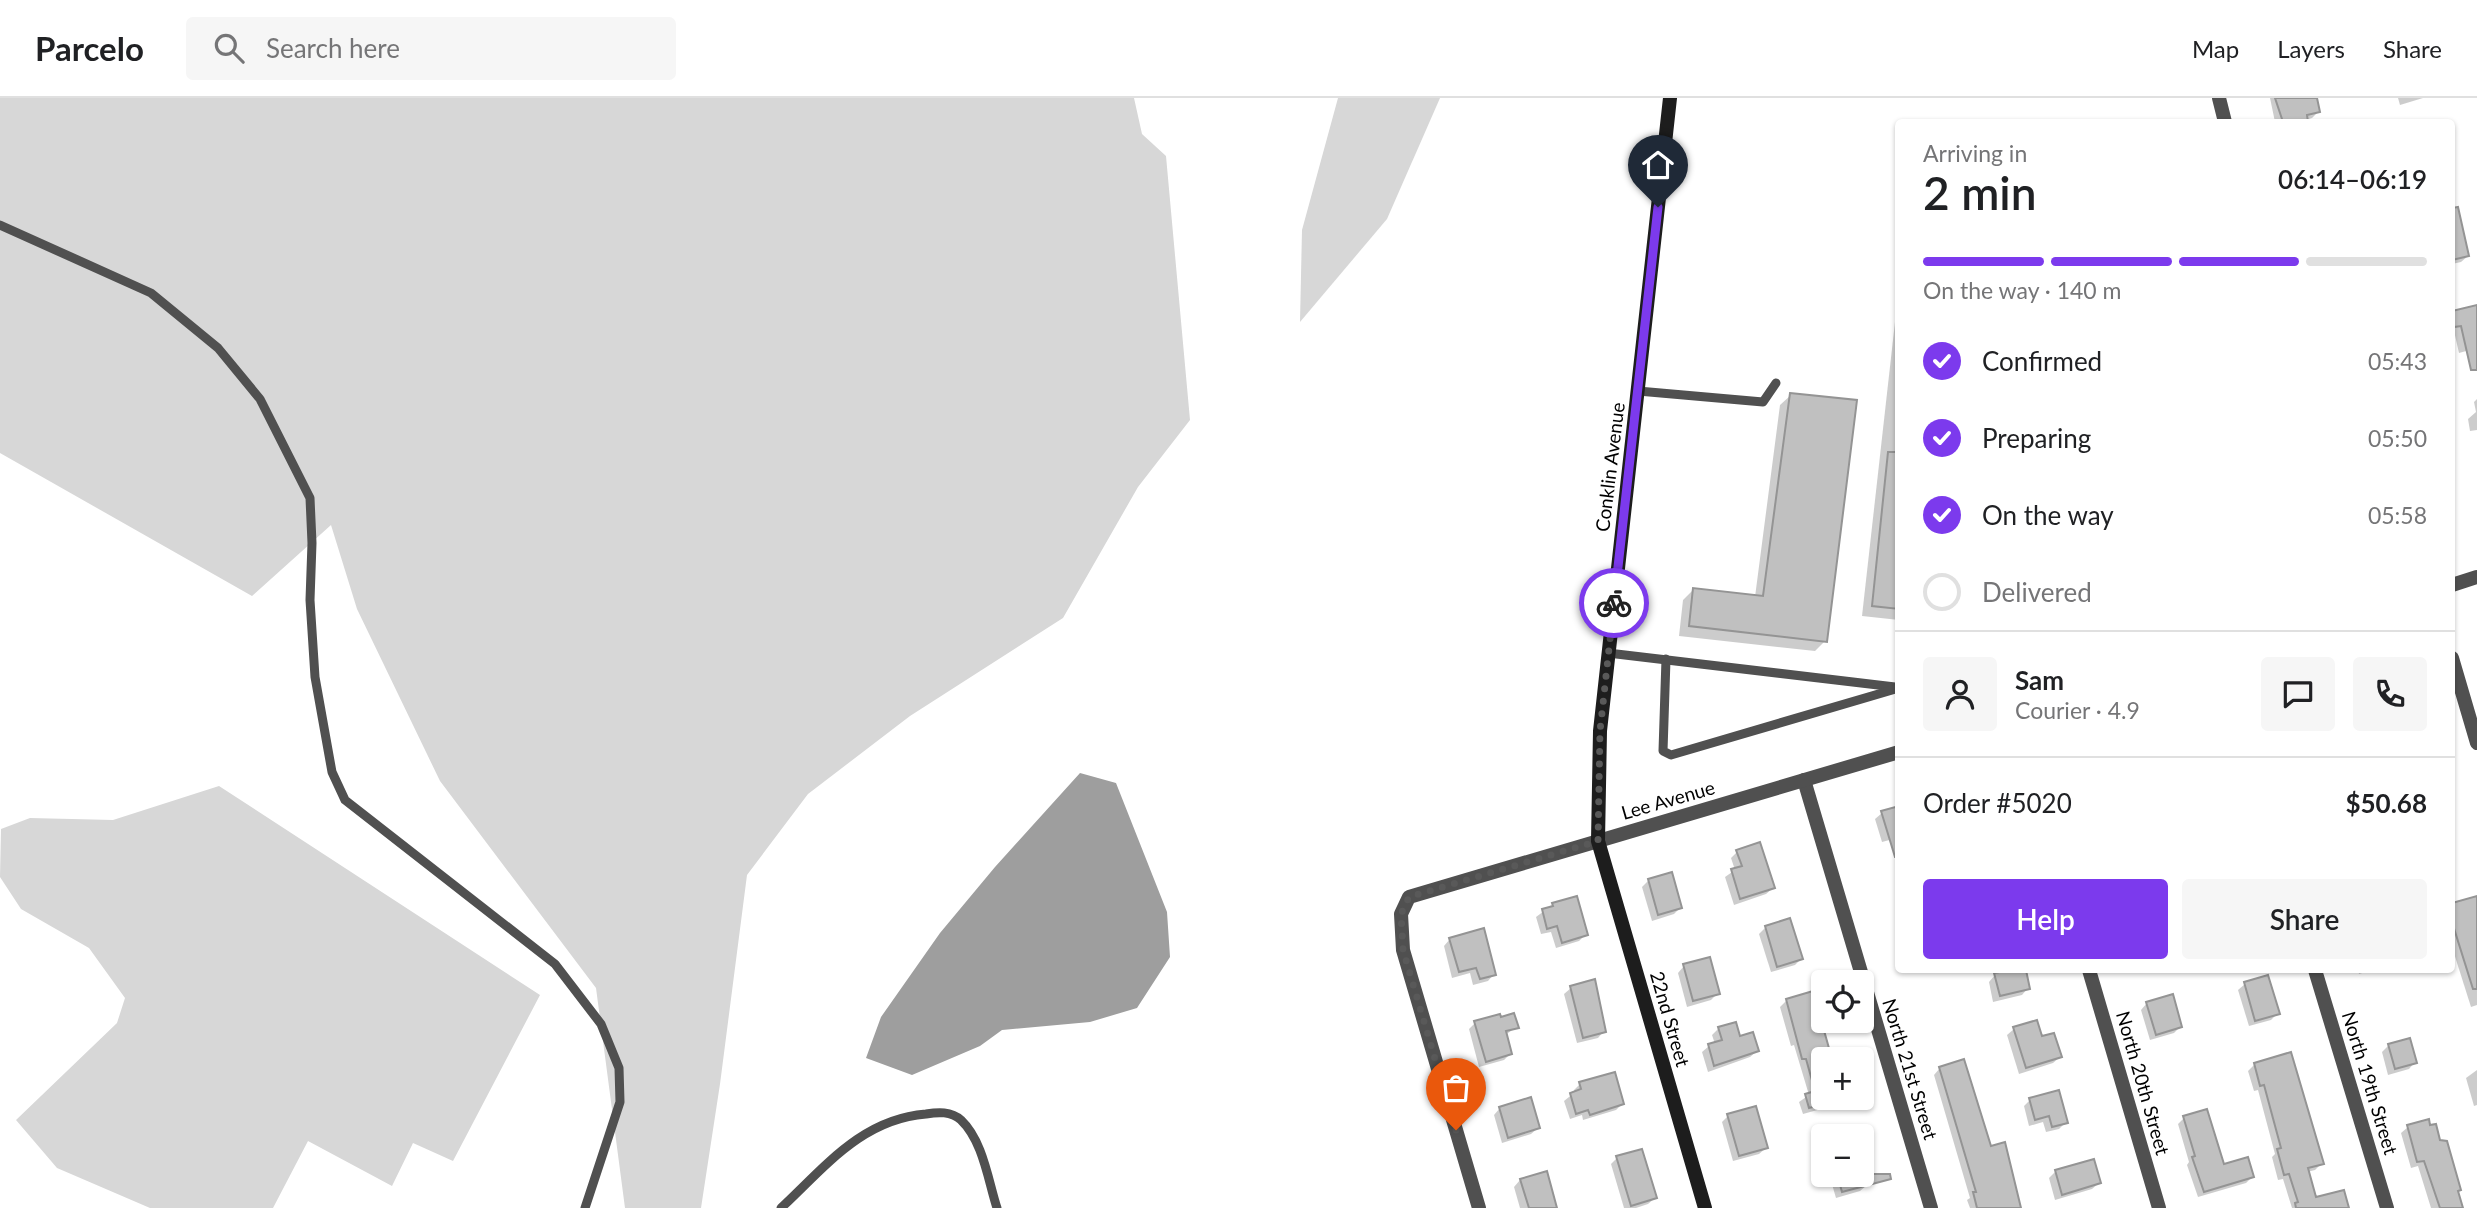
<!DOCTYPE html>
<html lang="en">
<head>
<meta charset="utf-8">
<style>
  :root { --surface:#fff; --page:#f6f6f6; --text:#202124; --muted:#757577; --line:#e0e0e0; --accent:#7c3aed }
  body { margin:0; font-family:Lato,sans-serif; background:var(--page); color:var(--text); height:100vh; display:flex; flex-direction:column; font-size:26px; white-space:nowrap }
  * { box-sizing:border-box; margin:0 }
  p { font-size:23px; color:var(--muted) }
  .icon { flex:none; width:38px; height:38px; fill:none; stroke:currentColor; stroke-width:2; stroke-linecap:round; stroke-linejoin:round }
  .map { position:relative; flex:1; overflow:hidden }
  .drawer { position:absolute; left:1895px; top:21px; width:560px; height:854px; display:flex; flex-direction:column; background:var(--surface); border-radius:7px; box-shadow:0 2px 5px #0004 }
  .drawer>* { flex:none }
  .buttons { position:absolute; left:1811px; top:872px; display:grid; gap:14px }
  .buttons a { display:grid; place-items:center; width:63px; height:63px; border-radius:7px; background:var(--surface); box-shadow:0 2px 5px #0004; font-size:35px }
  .pin { position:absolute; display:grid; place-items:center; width:60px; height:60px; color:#fff; margin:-72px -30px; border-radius:50% 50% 50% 0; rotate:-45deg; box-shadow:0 0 7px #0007 }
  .pin .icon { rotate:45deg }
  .courier { position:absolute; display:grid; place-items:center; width:70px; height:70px; margin:-35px; border:5px solid #7c3aed; border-radius:50%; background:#fff; color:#222; box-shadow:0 2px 9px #0007 }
  .summary em { font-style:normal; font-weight:600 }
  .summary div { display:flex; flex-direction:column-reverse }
  .summary { display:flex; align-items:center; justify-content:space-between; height:119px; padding:0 28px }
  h1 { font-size:46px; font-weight:600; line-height:52px }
  .bar { display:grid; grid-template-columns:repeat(4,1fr); gap:10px 7px; align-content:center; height:84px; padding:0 28px }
  .bar i { height:9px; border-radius:5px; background:var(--line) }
  .bar .selected { background:var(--accent) }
  .bar p { grid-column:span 4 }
  .line { display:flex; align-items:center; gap:18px; padding:0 28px; border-top:2px solid var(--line) }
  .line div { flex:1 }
  .round { display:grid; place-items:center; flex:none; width:74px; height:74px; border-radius:7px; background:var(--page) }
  ol { padding:0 28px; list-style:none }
  li { display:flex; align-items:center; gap:21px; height:77px }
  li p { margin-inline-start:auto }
  li .icon { padding:7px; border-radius:50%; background:var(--accent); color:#fff; stroke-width:4 }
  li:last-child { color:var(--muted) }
  li i { width:38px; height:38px; border:4px solid var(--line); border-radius:50% }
  .button { display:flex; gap:14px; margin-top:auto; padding:14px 28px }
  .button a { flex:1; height:80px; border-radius:7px; background:var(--accent); color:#fff; font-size:28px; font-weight:600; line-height:80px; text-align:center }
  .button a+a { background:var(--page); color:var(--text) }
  header { display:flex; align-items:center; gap:42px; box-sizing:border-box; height:98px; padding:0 35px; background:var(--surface); border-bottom:2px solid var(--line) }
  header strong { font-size:33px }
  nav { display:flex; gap:38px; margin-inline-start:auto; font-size:24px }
  .search { width:490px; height:63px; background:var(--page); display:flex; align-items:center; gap:18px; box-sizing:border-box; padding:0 24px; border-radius:7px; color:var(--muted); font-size:26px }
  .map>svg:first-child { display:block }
  .green { fill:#d7d7d7 }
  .water { fill:#9e9e9e }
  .shadow { fill:#0003 }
  .building { fill:#c0c0c0; stroke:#949494; stroke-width:2 }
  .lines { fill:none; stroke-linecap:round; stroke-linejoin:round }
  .lane { stroke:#505050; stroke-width:9 }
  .street { stroke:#505050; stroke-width:14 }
  .secondary { stroke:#1d1d1d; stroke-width:14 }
  .done { stroke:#595959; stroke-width:7; stroke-dasharray:0 12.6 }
  .route { stroke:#7c3aed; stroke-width:9 }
  .labels { text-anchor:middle; stroke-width:6; stroke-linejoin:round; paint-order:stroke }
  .street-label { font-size:19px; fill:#000; stroke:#fff }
</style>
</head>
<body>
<header>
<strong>Parcelo</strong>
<div class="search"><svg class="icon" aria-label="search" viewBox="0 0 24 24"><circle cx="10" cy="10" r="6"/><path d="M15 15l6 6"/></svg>Search here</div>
<nav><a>Map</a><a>Layers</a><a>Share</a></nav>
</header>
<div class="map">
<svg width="2477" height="1110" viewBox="0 0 2477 1110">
  <rect width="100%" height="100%" fill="#fff"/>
  <g class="green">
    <polygon points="0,0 1134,0 1142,36 1166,58 1190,322 1138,389 1063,520 910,618 808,696 747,777 720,986 701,1110 625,1110 596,890 440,683 357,511 331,427 252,498 0,355"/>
    <polygon points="1338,0 1440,0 1387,121 1300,224 1302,132"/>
    <polygon points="219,688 540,897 453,1063 413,1045 392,1088 308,1043 273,1110 150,1110 57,1070 16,1022 117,925 125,900 89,850 21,811 0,779 1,731 30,720 113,722"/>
  </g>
  <polygon class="water" points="1080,675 1116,685 1167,814 1170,859 1137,910 1090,924 1002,932 980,948 912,977 866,960 881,919 940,835 995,769"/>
  <g class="shadow">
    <polygon points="2270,0 2314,0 2318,14 2312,20 2306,22 2306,24 2275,24"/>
    <polygon points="2398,0 2423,0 2400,7"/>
    <polygon points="2456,119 2468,158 2461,164 2452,166 2452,120"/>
    <polygon points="2477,209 2477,250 2459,255 2454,233 2452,234 2452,215"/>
    <polygon points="1899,219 1899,522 1862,518 1895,224"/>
    <polygon points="1791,297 1825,543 1815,553 1679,538 1683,502 1693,492 1755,499 1780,307"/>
    <polygon points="2477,301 2477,332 2470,333 2468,321 2476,314 2474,304"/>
    <polygon points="1899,708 1899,744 1897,740 1882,744 1875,721 1882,715"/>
    <polygon points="1737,754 1773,790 1766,796 1734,807 1725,779 1735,772 1731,760"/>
    <polygon points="1671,777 1680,810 1674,816 1652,823 1642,789 1648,783"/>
    <polygon points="1576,800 1586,836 1579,843 1556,850 1551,834 1541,836 1536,819 1552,807"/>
    <polygon points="2474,800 2477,811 2477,907 2471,909 2452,849 2452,807"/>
    <polygon points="1789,822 1801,861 1795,867 1771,874 1759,836 1765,830"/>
    <polygon points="1450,841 1494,876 1488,883 1473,887 1470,875 1452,880 1444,848"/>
    <polygon points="1684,868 1718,895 1711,902 1687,909 1678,875"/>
    <polygon points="2017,872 2024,872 2028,890 2022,897 1993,904 1989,884 1995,877"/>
    <polygon points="2358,872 2372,872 2359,876"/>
    <polygon points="2245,886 2278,915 2271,922 2249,928 2238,892"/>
    <polygon points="1571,890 1604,933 1598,940 1577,945 1564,896"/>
    <polygon points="1787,902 1824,961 1824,999 1845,1000 1839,1006 1803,1016 1799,1004 1809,997 1794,947 1791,948 1780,909"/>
    <polygon points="2147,905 2180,929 2174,935 2150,942 2141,912"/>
    <polygon points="1475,925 1517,929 1505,937 1510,956 1504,962 1479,969 1469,931"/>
    <polygon points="1719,930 1739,940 1757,953 1750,959 1708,974 1702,954 1709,948 1715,946 1712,937"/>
    <polygon points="2014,931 2060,959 2053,965 2019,976 2007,937"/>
    <polygon points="2409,942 2415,964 2409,971 2388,977 2382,954 2388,948"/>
    <polygon points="2255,966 2322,1065 2315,1072 2307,1074 2315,1101 2348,1110 2292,1110 2283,1081 2278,1082 2272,1059 2275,1056 2258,992 2254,993 2248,973"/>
    <polygon points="1940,970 2018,1110 1970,1110 1967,1102 1970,1100 1934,977"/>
    <polygon points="2477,972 2477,1007 2474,1008 2466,980"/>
    <polygon points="1580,986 1622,1006 1616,1012 1583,1022 1582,1017 1570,1021 1564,1003 1574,995 1574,992"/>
    <polygon points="2030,1002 2066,1024 2059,1031 2046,1034 2043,1024 2029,1028 2024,1008"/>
    <polygon points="1500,1010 1538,1030 1531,1036 1502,1045 1494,1017"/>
    <polygon points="1728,1018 1766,1050 1759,1056 1733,1063 1722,1024"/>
    <polygon points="2184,1020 2222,1068 2252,1079 2246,1085 2198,1099 2187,1067 2189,1064 2178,1026"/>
    <polygon points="2408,1029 2457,1094 2458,1110 2431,1110 2418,1068 2411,1070 2401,1035"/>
    <polygon points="1617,1060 1655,1100 1648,1106 1636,1110 1624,1110 1611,1066"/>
    <polygon points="1862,1070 1867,1087 1860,1093 1836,1100 1829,1076 1862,1076"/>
    <polygon points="2056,1073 2099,1085 2092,1091 2055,1102 2049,1080"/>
    <polygon points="1520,1082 1556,1110 1520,1110 1514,1089"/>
  </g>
  <g class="building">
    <polygon points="2275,0 2317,0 2320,14 2307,17 2308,24 2283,24"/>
    <polygon points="2458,109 2469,158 2452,162 2452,110"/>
    <polygon points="2477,207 2477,272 2471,272 2461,228 2454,229 2452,213"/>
    <polygon points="1790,295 1857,302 1827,544 1689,528 1693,490 1763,498"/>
    <polygon points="1888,354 1899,354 1899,511 1872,508"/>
    <polygon points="1899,708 1899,759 1895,759 1881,713"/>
    <polygon points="1760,744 1775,790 1740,801 1731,771 1742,768 1736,752"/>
    <polygon points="1672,774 1682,810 1658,817 1648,781"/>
    <polygon points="1577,798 1588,837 1562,845 1557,828 1547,831 1542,811 1553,808 1552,805"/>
    <polygon points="2477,798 2477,891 2473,891 2452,824 2452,805"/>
    <polygon points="1790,820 1803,861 1777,869 1765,828"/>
    <polygon points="1484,830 1496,877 1480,881 1476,870 1459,874 1449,840"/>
    <polygon points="1710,859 1720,896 1693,903 1683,866"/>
    <polygon points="2010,872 2026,872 2030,891 2000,898 1994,875"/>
    <polygon points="2268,877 2280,916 2255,923 2244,884"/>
    <polygon points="1595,881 1606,934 1583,940 1570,888"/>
    <polygon points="1813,893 1832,961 1824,961 1824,1006 1809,1010 1805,996 1815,993 1806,961 1802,961 1786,901"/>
    <polygon points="2173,896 2182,929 2156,937 2146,904"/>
    <polygon points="1514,915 1519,930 1506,933 1512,956 1486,964 1474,923 1500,916 1501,919"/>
    <polygon points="2037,922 2042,938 2054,935 2062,959 2026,970 2013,929"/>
    <polygon points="1736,924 1740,938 1753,934 1759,953 1714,968 1708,946 1722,942 1718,929"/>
    <polygon points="2410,940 2417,965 2395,971 2388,946"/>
    <polygon points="2291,954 2324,1066 2308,1070 2316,1099 2344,1092 2349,1110 2296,1110 2295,1105 2298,1104 2289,1076 2284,1077 2277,1051 2281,1050 2264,987 2260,988 2254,965"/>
    <polygon points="1964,961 1991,1048 2005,1044 2021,1110 1977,1110 1973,1094 1976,1094 1939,969"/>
    <polygon points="1615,974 1624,1006 1590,1017 1588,1012 1576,1016 1570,995 1581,991 1579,984"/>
    <polygon points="2059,992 2068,1025 2052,1029 2049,1018 2035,1022 2029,1000"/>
    <polygon points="1531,999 1540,1030 1508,1040 1499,1009"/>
    <polygon points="1756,1008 1768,1050 1739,1058 1727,1016"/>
    <polygon points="2207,1011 2224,1066 2248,1059 2254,1079 2204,1094 2192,1059 2195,1058 2183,1018"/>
    <polygon points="2429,1021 2430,1027 2436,1026 2440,1042 2447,1043 2461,1092 2458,1093 2463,1110 2440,1110 2424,1063 2417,1064 2407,1027"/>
    <polygon points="1642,1051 1657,1100 1631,1108 1616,1058"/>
    <polygon points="2094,1061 2101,1085 2062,1097 2055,1072"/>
    <polygon points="1547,1073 1557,1110 1529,1110 1520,1081"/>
    <polygon points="1837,1076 1890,1076 1891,1081 1842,1094"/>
  </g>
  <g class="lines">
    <g class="lane">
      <polyline points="0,127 151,195 218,250 260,301 310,400 312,445 310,502 315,579 332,674 345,702 555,866 601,926 619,970 620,1004 585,1110"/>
      <polyline points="1638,293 1763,304 1776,285"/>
      <polyline points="1608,555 1895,589"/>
      <polyline points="1666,561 1663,653 1671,657 1899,590"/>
      <path d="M781,1110C825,1069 862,1021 926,1016C938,1014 951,1013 961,1022C983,1043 988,1082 997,1110"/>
    </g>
    <g class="street">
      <polyline points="2219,0 2225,24"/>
      <polyline points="2452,487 2477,479"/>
      <polyline points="2452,560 2477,645"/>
      <polyline points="1804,682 1931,1110"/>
      <polyline points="2089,872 2159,1110"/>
      <polyline points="2315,872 2387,1110"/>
      <polyline points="1479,1110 1403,852 1401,816 1409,799 1899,654"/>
    </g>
    <polyline class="secondary" points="1670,0 1600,633 1598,743 1705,1110"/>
  </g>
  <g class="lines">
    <polyline class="done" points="1456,1032 1403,852 1401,816 1409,799 1598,743 1600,633 1614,505"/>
    <polyline class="route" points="1614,505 1658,109"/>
  </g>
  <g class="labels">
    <g class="street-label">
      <text transform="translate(1610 369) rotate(-83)" y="7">Conklin Avenue</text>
      <text transform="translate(1668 702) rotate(-16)" y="7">Lee Avenue</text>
      <text transform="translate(1670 921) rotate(74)" y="7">22nd Street</text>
      <text transform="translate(1910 971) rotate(73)" y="7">North 21st Street</text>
      <text transform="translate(2143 985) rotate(74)" y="7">North 20th Street</text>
      <text transform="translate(2370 985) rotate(73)" y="7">North 19th Street</text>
    </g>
  </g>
</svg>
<div class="buttons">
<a><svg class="icon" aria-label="locate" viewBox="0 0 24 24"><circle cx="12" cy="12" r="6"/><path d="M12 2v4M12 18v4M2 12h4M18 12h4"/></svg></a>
<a>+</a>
<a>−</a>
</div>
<div class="pin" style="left:1456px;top:1032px;background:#ea580c"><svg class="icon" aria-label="bag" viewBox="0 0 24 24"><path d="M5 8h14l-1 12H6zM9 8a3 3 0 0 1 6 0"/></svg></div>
<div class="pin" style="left:1658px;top:109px;background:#1f2937"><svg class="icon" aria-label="home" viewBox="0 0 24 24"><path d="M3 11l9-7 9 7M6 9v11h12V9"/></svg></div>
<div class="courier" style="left:1614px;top:505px"><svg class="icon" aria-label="bike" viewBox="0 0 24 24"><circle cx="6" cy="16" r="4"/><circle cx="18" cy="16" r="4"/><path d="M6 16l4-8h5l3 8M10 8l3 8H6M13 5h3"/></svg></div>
<section class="drawer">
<div class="summary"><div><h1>2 min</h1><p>Arriving in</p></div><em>06:14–06:19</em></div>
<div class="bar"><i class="selected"></i><i class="selected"></i><i class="selected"></i><i></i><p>On the way · 140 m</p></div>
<ol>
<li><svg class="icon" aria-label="check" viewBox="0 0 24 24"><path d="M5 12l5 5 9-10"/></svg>Confirmed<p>05:43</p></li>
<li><svg class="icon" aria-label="check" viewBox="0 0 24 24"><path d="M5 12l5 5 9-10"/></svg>Preparing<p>05:50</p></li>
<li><svg class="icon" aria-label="check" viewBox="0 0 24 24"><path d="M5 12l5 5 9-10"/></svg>On the way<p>05:58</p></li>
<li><i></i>Delivered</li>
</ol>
<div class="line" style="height:126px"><a class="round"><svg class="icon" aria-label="person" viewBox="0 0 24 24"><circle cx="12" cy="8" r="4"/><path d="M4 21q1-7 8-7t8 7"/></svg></a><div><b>Sam</b><p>Courier · 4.9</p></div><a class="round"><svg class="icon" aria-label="chat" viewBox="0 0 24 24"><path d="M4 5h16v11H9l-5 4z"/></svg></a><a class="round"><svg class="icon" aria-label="phone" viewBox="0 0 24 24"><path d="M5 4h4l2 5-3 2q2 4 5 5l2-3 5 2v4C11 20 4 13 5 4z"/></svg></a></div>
<div class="line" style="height:91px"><div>Order #5020</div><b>$50.68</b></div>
<div class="button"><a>Help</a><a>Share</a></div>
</section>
</div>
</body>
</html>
